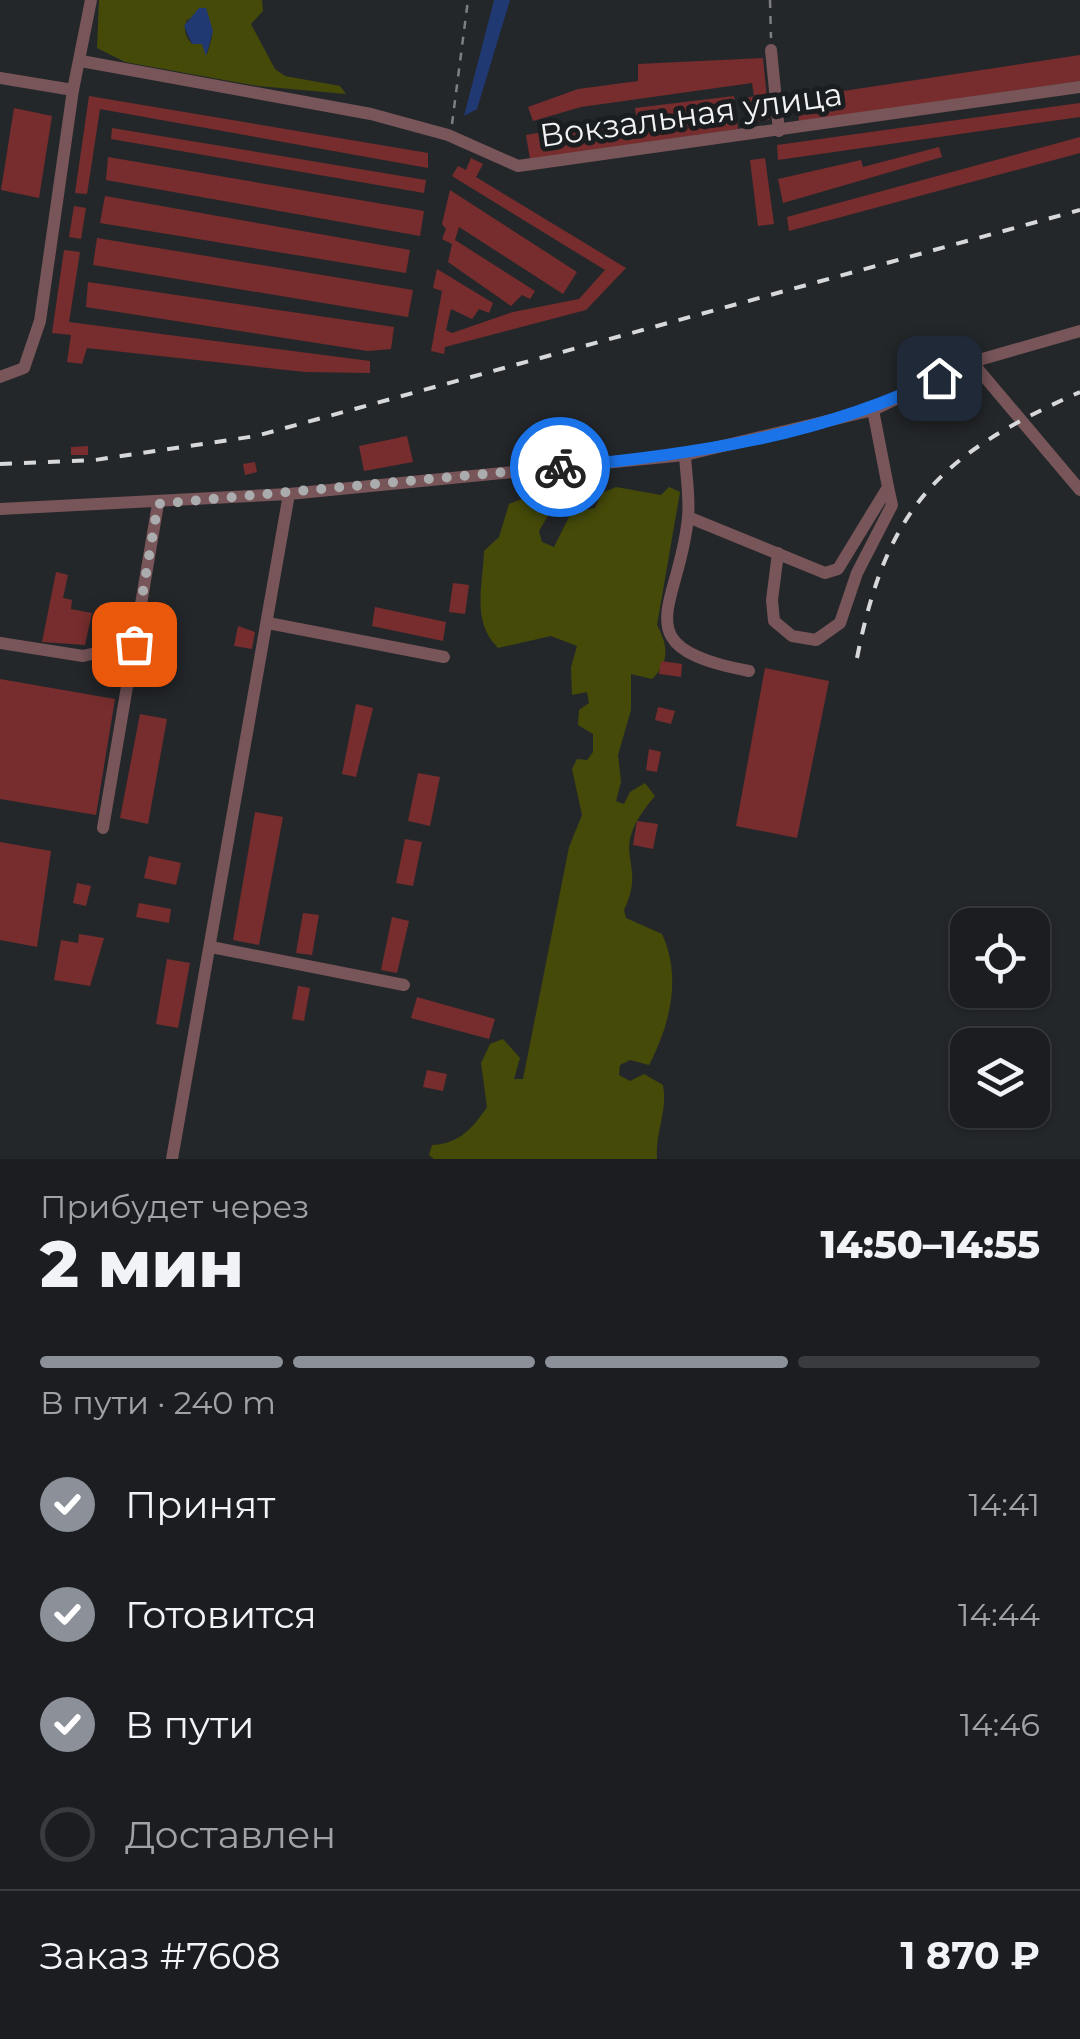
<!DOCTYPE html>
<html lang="ru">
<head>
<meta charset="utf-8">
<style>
  :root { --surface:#1b1d20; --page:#242629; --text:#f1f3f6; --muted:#a0a2a5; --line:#393b3e; --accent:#8c9099 }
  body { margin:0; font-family:Montserrat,sans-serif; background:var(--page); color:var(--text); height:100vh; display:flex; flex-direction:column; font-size:38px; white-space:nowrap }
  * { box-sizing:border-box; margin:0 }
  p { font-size:32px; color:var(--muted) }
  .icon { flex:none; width:55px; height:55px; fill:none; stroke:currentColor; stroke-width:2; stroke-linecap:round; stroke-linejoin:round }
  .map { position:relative; height:1159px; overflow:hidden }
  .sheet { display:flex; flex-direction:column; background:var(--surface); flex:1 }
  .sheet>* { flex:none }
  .tools { position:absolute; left:950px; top:908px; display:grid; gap:20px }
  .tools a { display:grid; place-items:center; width:100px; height:100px; border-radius:20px; background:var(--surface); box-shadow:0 2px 8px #0004,0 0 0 2px var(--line); font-size:50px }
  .pin { position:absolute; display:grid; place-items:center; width:85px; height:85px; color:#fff; margin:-42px; border-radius:20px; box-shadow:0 5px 15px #0006 }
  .courier { position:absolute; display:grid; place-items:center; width:100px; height:100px; margin:-50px; border:8px solid #1a73e8; border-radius:50%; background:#fff; color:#222; box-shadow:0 2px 12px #0007 }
  .head em { font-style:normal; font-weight:800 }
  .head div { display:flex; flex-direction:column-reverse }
  .head { display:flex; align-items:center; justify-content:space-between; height:170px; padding:0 40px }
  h1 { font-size:65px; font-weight:800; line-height:75px }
  .bar { display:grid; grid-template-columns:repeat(4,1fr); gap:15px 10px; align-content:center; height:120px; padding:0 40px }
  .bar i { height:12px; border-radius:8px; background:var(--line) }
  .bar .on { background:var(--accent) }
  .bar p { grid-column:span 4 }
  .line { display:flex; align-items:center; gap:25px; padding:0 40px; border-top:2px solid var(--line) }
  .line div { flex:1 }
  ol { padding:0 40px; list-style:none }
  li { display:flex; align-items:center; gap:30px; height:110px }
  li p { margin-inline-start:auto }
  li .icon { padding:10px; border-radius:50%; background:var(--accent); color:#fff; stroke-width:4 }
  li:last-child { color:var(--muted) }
  li i { width:55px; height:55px; border:5px solid var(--line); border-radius:50% }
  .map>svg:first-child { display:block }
  .green { fill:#454a09; fill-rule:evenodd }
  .water { fill:#203972 }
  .building { fill:#772d2d }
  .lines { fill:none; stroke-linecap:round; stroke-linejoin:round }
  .path { stroke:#7d7f82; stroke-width:2.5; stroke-dasharray:8 8; stroke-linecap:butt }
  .minor { stroke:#785559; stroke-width:12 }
  .rail { stroke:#d7d8da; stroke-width:4; stroke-dasharray:12 12; stroke-linecap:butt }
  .done { stroke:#aaacae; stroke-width:10; stroke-dasharray:0 18 }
  .route { stroke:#1a73e8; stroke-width:12 }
  .labels { text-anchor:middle; stroke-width:10; stroke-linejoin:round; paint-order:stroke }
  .street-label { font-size:32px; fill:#f2f3f5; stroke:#1b1e20 }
</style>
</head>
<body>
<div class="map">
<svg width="1080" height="1159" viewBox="0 0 1080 1159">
  <rect width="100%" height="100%" fill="#24272a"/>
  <g class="green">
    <path d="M99,0H262L263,11L251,24L275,69L285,76L340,86L346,94L258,86L125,62L97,48ZM207,11L212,37L207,54L202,44H192C185,36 183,29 187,20Z"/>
    <path d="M616,487L661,495L669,487L680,492L657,625C668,645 670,662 652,679L631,674V710L618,755L621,782L616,801L624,804L630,792L645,783L655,796C604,856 649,858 624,910L626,918L662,934C682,977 670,1025 649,1065L630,1060L620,1065L619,1075L630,1081L644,1074L663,1085C668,1111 655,1132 657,1159H434L429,1155L432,1145C459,1144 473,1128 487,1107L481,1063L490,1044L503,1039L520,1058L514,1079H523L569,847L582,815L572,769L577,759L587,760L593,752V734L578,725L579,710L589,703L587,692L572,695L571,667L577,646L551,636L498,648C471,621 483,586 484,551L499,537L509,504L527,497L552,498L549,514L539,531L542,542L554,547L571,513L595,508L602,493Z"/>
  </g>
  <g class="water">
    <polygon points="494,0 510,0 477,109 464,116"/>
    <polygon points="199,8 206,8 213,31 206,56 202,44 192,44 184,26"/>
  </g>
  <g class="building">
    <polygon points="1080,55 1080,81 799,122 798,110 820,108 817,95"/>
    <polygon points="763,58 769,120 754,122 746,98 754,96 752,83 581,107 533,121 528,107 578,89 638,81 638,64"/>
    <polygon points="89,96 428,153 428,168 100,109 87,194 75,193"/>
    <polygon points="734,96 738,129 530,159 526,135 636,115 635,108"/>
    <polygon points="1080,103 1080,117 778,160 777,145"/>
    <polygon points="14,108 52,116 39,198 1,190"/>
    <polygon points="112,128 426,180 424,193 111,139"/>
    <polygon points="1080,137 1080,153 789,231 787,217"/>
    <polygon points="939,147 942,157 783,203 778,179 861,160 863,167"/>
    <polygon points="108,157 424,211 420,236 106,180"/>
    <polygon points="471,158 483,164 476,177 626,268 586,310 445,347 444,354 431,351 442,291 433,288 437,269 493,303 489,313 479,309 472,319 451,309 446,330 452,333 513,312 579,299 605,270 452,176 458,166 466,170"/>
    <polygon points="765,158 774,224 758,226 750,160"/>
    <polygon points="450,190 577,272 563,294 459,227 455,240 535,291 530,299 522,295 511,306 448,262 452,244 442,239 446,229 442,224"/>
    <polygon points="105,196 410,250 406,273 100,223"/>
    <polygon points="74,206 86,208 81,239 69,237"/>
    <polygon points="97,238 413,290 408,317 93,265"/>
    <polygon points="64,250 80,252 69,322 370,361 370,373 305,372 87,348 82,364 67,362 71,335 52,333"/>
    <polygon points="88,282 394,327 391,349 368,351 86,307"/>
    <polygon points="407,436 413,462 364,471 359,446"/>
    <polygon points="88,446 88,455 71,455 71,447"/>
    <polygon points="255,462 257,472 245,475 243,464"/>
    <polygon points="56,572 68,575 63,598 72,600 71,609 92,613 85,645 42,642"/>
    <polygon points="453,583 469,585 465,614 449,612"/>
    <polygon points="375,607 446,622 443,641 372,626"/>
    <polygon points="238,626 255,632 252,649 234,646"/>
    <polygon points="661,661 682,664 681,677 659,674"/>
    <polygon points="765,668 829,681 797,838 736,826"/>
    <polygon points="0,679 115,699 96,815 0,799"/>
    <polygon points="356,704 373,708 356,777 342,774"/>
    <polygon points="658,707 675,711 671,724 655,720"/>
    <polygon points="140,714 167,719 148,824 120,818"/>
    <polygon points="649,749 661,752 657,772 646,770"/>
    <polygon points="418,773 440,777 430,826 408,821"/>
    <polygon points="255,812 283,817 259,945 233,940"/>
    <polygon points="637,821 658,824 653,849 633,845"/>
    <polygon points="405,839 422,842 413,886 396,883"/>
    <polygon points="0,842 51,851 37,947 0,940"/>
    <polygon points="149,856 181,863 176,885 144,878"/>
    <polygon points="77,883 91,886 86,906 73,903"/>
    <polygon points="139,903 171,909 169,923 136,917"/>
    <polygon points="303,913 319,915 312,955 296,953"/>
    <polygon points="392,917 409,921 397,973 381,970"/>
    <polygon points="79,934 104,938 90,986 54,980 61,940 78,943"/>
    <polygon points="167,959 190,963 178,1028 156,1024"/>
    <polygon points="298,986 310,988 304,1021 292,1019"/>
    <polygon points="417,997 495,1019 489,1039 411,1018"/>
    <polygon points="427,1070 447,1074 443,1091 423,1087"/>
  </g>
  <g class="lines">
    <g class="path">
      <polyline points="770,0 771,38"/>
      <polyline points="452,124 468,0"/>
    </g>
    <g class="minor">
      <polyline points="771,50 779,131"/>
      <polyline points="81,61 371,114 448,135 518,166 1080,87"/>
      <polyline points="0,78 73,90"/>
      <polyline points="972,362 1080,490"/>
      <polyline points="0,377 24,368 40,321 73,90 91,0"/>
      <path d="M685,455C686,475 690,497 688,517C680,607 620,647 749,671"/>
      <polyline points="0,509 289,494 685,455 873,410 972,362 1080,331"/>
      <polyline points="688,517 825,573 838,569 888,487 873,410"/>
      <polyline points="778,553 772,600 774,621 792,636 816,640 840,623 857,573 892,505 888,487"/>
      <polyline points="268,623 444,657"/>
      <polyline points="0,643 83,656 134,644"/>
      <polyline points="103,828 158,504"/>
      <polyline points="211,947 404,985"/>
      <polyline points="172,1159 289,494"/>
    </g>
    <g class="rail">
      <polyline points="0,464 95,460 256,436 1080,210"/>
      <path d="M857,658C887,505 941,454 1080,392"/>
    </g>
  </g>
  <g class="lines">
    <polyline class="done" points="134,644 158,504 560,467"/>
    <path class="route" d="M560,467C690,455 821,436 939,378"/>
  </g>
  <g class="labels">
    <g class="street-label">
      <text transform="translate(691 115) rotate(-8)" y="11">Вокзальная улица</text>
    </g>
  </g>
</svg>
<div class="tools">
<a><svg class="icon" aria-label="locate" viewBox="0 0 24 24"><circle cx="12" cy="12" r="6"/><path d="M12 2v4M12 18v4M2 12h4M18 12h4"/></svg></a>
<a><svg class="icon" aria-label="layers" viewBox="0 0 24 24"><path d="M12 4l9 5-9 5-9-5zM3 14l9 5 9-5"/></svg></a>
</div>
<div class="pin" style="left:134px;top:644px;background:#ea580c"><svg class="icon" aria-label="bag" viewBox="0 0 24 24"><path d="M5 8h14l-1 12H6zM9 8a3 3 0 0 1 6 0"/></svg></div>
<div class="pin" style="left:939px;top:378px;background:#1f2937"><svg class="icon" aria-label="home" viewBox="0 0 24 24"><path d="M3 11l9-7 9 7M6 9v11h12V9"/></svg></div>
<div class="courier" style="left:560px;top:467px"><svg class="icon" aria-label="bike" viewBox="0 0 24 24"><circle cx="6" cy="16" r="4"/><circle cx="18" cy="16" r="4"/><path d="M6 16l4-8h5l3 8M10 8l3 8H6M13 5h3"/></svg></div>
</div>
<section class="sheet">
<div class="head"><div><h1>2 мин</h1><p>Прибудет через</p></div><em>14:50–14:55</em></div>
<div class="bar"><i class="on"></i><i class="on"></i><i class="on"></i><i></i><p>В пути · 240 m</p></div>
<ol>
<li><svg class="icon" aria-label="check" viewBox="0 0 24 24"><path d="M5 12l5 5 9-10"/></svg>Принят<p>14:41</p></li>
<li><svg class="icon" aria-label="check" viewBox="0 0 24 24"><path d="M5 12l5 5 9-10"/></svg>Готовится<p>14:44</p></li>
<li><svg class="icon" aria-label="check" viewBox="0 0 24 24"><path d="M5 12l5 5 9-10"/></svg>В пути<p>14:46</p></li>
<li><i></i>Доставлен</li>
</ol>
<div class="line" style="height:130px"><div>Заказ #7608</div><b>1 870 ₽</b></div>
</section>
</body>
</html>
